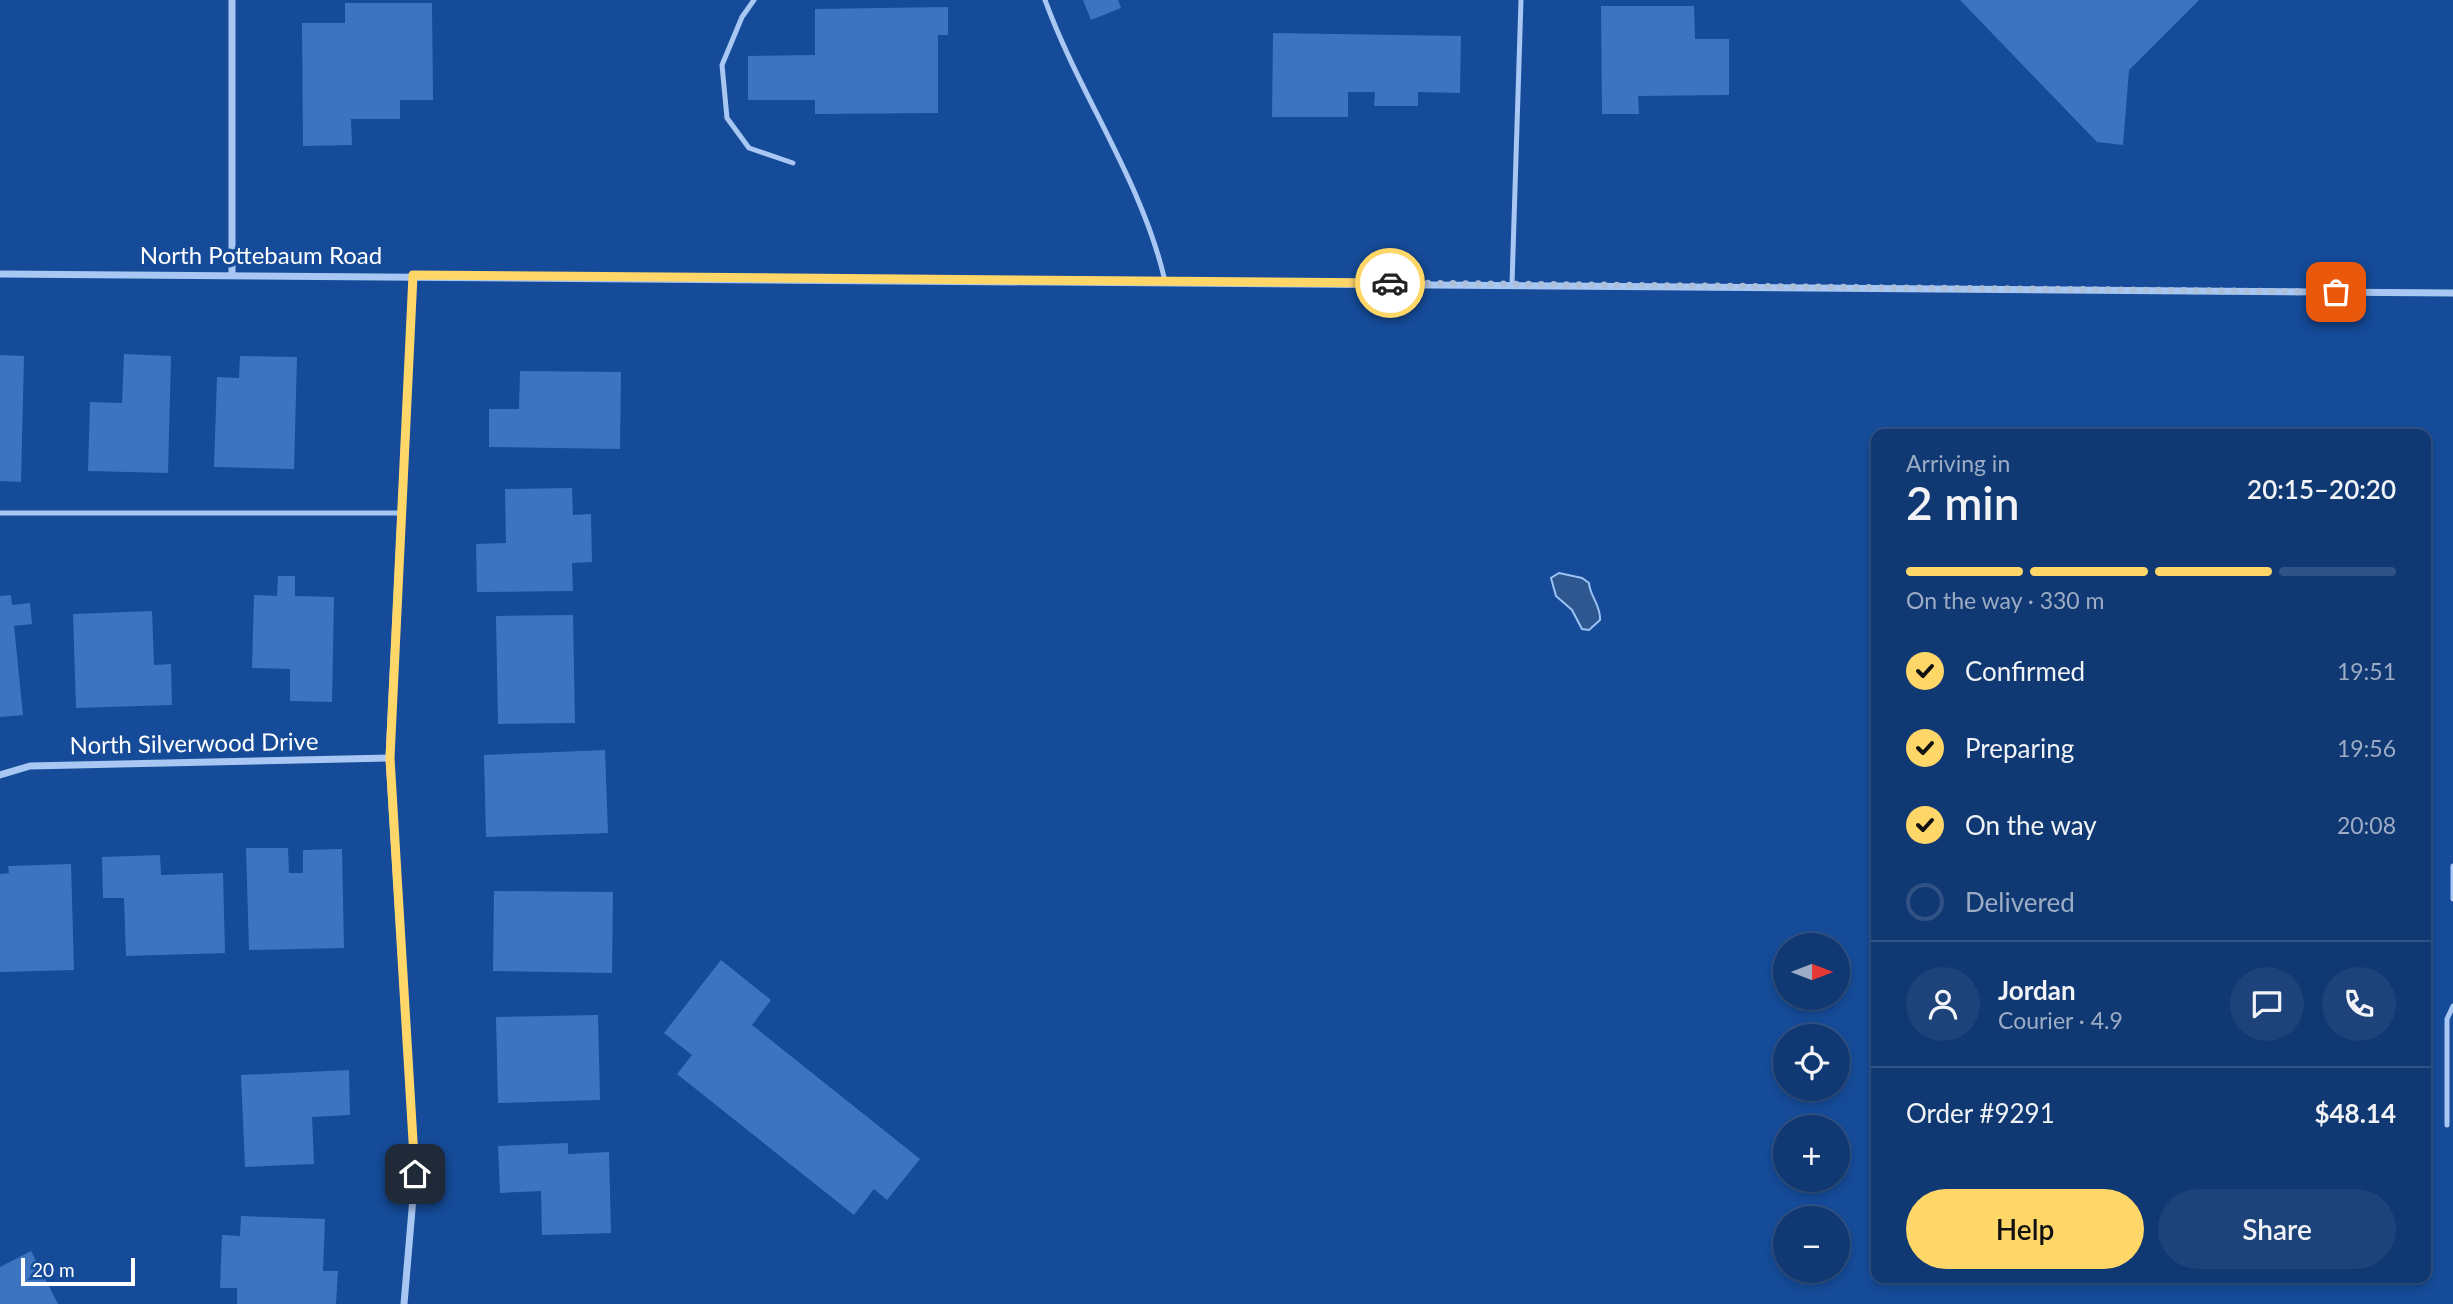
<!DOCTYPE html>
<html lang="en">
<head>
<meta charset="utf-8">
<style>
  :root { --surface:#103872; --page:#1e437a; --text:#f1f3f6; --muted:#9cacc4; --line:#305284; --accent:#ffd769 }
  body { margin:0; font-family:Lato,sans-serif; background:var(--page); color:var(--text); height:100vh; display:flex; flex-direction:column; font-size:26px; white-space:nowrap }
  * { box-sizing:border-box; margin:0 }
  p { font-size:23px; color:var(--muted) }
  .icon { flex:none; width:38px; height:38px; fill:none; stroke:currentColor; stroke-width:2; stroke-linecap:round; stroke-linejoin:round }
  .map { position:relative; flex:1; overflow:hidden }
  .sheet { position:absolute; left:1871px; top:429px; width:560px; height:854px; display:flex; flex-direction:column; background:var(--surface); border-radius:14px; box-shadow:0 4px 10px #0003,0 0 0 2px var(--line) }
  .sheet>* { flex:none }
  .needle { width:46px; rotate:90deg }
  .tools { position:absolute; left:1773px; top:933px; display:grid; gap:14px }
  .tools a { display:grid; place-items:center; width:77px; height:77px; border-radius:50%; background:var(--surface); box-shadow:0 4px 10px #0003,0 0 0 2px var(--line); font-size:35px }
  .scale { position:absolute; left:21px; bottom:18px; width:114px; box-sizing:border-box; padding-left:7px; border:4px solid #fff; border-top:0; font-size:19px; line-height:24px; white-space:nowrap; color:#fff; -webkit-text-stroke:5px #154b98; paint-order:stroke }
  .pin { position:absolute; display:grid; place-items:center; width:60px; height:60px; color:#fff; margin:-30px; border-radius:14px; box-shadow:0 4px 10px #0006 }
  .courier { position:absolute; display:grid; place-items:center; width:70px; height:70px; margin:-35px; border:5px solid #ffd769; border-radius:50%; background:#fff; color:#222; box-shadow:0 2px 9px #0007 }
  .summary em { font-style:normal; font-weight:600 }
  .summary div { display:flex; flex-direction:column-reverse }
  .summary { display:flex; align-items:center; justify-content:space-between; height:119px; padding:0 35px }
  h1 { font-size:46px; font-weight:600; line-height:52px }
  .bar { display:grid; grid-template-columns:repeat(4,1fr); gap:10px 7px; align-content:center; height:84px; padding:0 35px }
  .bar i { height:9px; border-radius:5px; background:var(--line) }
  .bar .selected { background:var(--accent) }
  .bar p { grid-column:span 4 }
  .line { display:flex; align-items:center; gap:18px; padding:0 35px; border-top:2px solid var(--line) }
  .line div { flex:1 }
  .round { display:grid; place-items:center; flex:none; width:74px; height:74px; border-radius:37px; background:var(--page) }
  ol { padding:0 35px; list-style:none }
  li { display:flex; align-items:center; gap:21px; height:77px }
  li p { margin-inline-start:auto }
  li .icon { padding:7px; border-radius:50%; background:var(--accent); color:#111; stroke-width:4 }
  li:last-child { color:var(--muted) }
  li i { width:38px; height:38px; border:4px solid var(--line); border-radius:50% }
  .button { display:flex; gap:14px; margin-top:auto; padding:14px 35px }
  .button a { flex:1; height:80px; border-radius:42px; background:var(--accent); color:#111; font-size:28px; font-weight:600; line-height:80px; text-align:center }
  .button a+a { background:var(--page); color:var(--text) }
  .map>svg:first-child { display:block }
  .water { fill:#2e568f; stroke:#9ac2f5; stroke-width:2 }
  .building { fill:#3d74c0 }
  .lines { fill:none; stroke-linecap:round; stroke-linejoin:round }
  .lane { stroke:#a8c7f2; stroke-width:5 }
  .street { stroke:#a8c7f2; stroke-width:7 }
  .done { stroke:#adc0db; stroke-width:7; stroke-dasharray:0 12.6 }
  .route { stroke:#ffd769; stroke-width:9 }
  .labels { text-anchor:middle; stroke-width:7; stroke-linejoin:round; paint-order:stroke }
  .street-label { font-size:24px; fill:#fff; stroke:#154b98 }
</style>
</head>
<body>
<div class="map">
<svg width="2453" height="1304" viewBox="0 0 2453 1304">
  <rect width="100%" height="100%" fill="#154b98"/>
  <path class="water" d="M1559,573L1582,578L1589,583C1590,597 1601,605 1600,620L1589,630L1582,629L1572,610L1556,596L1551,578Z"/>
  <g class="building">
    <polygon points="1083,0 1118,0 1121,8 1091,20"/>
    <polygon points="1960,0 2199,0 2129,70 2123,145 2097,142"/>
    <polygon points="345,3 432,3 433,100 400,100 400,119 351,119 352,145 303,146 302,23 345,23"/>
    <polygon points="1601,6 1694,6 1695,39 1729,39 1729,95 1638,96 1639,114 1602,114"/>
    <polygon points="948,7 948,35 938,35 938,113 815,114 815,100 748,100 748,56 815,55 815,9"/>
    <polygon points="1273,33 1461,36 1460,93 1418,92 1418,106 1374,106 1375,92 1348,92 1348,117 1272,117"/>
    <polygon points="124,354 171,356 168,473 88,471 90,402 122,403"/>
    <polygon points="0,355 24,356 21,482 0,481"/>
    <polygon points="240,356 297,357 294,469 214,467 217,377 239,378"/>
    <polygon points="520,371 621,372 620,449 489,447 489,409 519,409"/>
    <polygon points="572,488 573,515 591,514 592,562 572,563 573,591 477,592 476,544 506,543 505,489"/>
    <polygon points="278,576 295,576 295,596 334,597 332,702 290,701 290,669 252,668 254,595 277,596"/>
    <polygon points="11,595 12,605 30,603 32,624 14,626 23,715 0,717 0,596"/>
    <polygon points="152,611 154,665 171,664 172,705 76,708 73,614"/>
    <polygon points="573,615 575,723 498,724 496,616"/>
    <polygon points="605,750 608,833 486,837 484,755"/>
    <polygon points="246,848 288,848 289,873 303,873 303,850 342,849 344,948 249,950"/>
    <polygon points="160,855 161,875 223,873 225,953 126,956 124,898 103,898 102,857"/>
    <polygon points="71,864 74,970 0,972 0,874 9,873 8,866"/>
    <polygon points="494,891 613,892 612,973 493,971"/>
    <polygon points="721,960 771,1000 752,1025 920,1159 887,1200 874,1189 854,1215 677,1074 692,1055 664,1033"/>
    <polygon points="598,1015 600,1100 498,1103 496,1017"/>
    <polygon points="349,1070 350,1115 312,1117 314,1164 245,1167 241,1075"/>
    <polygon points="568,1143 568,1154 609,1152 611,1233 542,1235 541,1191 500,1193 498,1146"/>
    <polygon points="241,1216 325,1219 323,1271 338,1271 336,1304 237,1304 237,1288 220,1288 222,1235 240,1236"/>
    <polygon points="31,1251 58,1304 0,1304 0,1267"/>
  </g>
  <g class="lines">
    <g class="lane">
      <polyline points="754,0 742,17 722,65 727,118 749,148 793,163"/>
      <path d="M1045,0C1080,96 1142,181 1165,281"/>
      <polyline points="1512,284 1521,0"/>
      <polyline points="0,513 401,513"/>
      <polyline points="2453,866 2453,899"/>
      <polyline points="2447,1125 2447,1019 2453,1006"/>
    </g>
    <g class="street">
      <polyline points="0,274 2453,293"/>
      <polyline points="232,275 232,0"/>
      <polyline points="0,775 30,766 389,758"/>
      <polyline points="404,1304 415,1174 389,758 413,275"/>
    </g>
  </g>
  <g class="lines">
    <polyline class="done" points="1390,283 2336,292"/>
    <polyline class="route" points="415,1174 390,758 413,275 1390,283"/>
  </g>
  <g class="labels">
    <g class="street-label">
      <text x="261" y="264">North Pottebaum Road</text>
      <text transform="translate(194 744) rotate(-1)" y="8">North Silverwood Drive</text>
    </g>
  </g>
</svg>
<div class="tools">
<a><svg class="needle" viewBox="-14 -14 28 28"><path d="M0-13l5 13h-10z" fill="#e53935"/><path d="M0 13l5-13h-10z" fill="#9cacc4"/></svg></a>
<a><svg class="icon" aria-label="locate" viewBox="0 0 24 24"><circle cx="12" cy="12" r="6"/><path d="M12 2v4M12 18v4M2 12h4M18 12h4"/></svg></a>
<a>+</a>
<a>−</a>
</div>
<div class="scale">20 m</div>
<div class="pin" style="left:2336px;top:292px;background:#ea580c"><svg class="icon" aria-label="bag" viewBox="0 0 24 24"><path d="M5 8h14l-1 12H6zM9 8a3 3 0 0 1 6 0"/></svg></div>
<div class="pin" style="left:415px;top:1174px;background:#1f2937"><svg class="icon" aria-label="home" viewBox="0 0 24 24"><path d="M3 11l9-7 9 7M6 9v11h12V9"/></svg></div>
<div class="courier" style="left:1390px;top:283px"><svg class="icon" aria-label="car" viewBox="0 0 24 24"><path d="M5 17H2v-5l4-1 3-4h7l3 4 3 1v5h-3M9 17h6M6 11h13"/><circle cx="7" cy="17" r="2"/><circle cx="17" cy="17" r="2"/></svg></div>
<section class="sheet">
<div class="summary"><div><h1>2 min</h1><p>Arriving in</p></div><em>20:15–20:20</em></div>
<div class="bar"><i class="selected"></i><i class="selected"></i><i class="selected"></i><i></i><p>On the way · 330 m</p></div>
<ol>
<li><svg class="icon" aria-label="check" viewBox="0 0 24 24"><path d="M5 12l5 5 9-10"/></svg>Confirmed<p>19:51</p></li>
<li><svg class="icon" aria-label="check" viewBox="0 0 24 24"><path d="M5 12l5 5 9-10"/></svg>Preparing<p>19:56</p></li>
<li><svg class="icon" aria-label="check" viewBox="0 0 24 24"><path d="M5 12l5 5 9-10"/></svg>On the way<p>20:08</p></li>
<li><i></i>Delivered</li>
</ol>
<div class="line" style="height:126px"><a class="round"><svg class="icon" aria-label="person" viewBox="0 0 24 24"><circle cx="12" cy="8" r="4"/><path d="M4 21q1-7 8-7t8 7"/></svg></a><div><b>Jordan</b><p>Courier · 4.9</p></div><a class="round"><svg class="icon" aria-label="chat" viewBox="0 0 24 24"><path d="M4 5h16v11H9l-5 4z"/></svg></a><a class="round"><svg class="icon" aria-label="phone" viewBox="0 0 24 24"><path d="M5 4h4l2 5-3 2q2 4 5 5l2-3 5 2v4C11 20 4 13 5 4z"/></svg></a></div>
<div class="line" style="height:91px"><div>Order #9291</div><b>$48.14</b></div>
<div class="button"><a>Help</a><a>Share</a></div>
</section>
</div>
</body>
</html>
